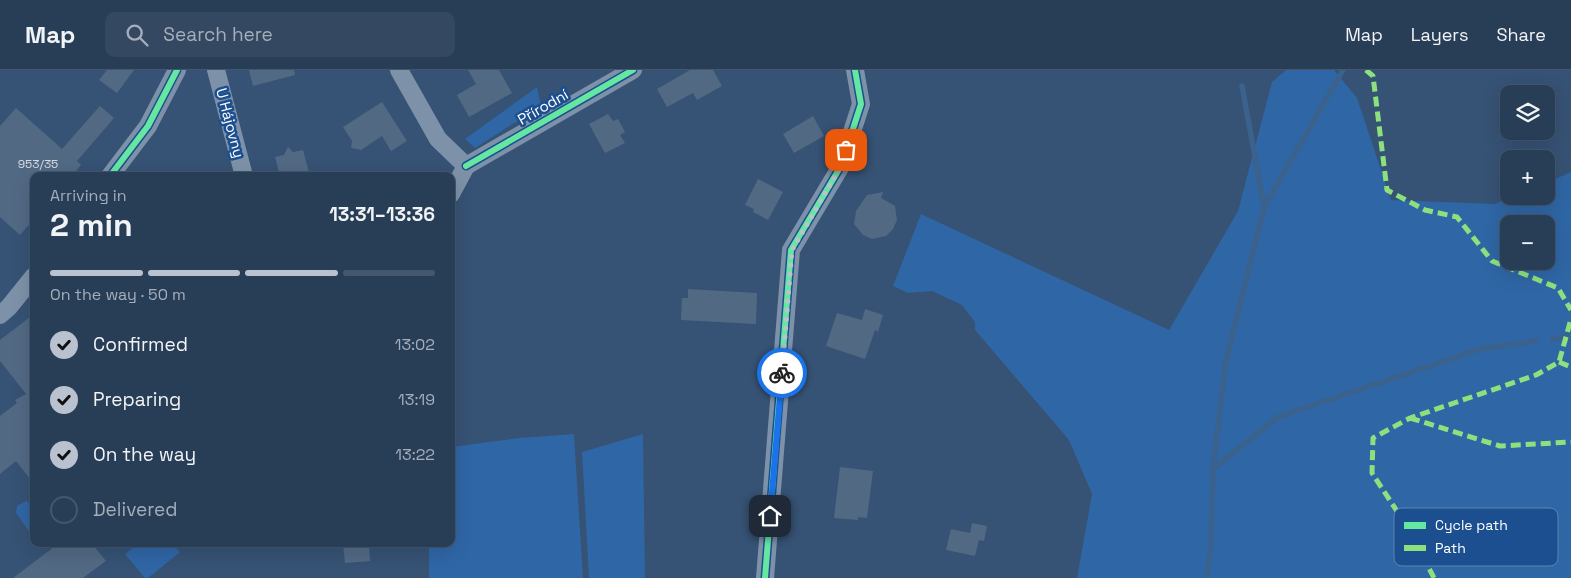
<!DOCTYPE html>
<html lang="en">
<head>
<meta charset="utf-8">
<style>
  :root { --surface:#283e57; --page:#344961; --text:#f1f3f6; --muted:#a5aeba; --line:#44576d; --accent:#b9c2ce }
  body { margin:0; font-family:"Space Grotesk",sans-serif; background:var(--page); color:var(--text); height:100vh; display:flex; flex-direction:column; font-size:19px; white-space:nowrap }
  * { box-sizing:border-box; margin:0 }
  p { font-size:16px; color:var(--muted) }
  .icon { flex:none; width:28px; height:28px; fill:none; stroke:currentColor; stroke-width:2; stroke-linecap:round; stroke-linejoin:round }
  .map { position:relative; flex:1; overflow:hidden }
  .side { position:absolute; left:30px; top:102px; width:425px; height:375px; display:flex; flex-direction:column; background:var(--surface); border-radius:10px; box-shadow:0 5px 20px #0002,0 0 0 1px var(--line) }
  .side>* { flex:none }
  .controls { position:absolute; left:1500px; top:15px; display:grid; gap:10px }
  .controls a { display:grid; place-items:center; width:55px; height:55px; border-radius:10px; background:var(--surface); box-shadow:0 5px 20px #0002,0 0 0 1px var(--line); font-size:25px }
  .pin { position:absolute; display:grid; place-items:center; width:42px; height:42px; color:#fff; margin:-21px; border-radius:10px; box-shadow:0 2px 8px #0006 }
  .courier { position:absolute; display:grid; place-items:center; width:50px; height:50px; margin:-25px; border:4px solid #1a73e8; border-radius:50%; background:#fff; color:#222; box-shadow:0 1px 6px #0007 }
  .head em { font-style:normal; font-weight:800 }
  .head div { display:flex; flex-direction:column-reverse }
  .head { display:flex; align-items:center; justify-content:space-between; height:85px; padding:0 20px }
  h1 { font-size:32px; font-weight:800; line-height:38px }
  .bar { display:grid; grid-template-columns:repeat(4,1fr); gap:8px 5px; align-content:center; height:60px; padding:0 20px }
  .bar i { height:6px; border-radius:4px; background:var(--line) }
  .bar .on { background:var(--accent) }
  .bar p { grid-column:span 4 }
  ol { padding:0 20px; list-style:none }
  li { display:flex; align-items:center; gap:15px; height:55px }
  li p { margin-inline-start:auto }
  li .icon { padding:5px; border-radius:50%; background:var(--accent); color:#111; stroke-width:4 }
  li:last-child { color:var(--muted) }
  li i { width:28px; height:28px; border:2px solid var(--line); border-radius:50% }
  header { display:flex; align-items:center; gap:30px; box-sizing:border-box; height:70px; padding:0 25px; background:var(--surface); border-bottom:1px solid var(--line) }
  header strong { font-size:24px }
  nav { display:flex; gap:28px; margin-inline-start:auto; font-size:18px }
  .search { width:350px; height:45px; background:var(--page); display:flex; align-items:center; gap:12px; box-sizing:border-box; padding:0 18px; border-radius:10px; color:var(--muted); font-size:19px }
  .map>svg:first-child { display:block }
  .green { fill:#2f66a5; fill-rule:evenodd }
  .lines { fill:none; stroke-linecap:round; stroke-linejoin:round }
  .stream { stroke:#3b618d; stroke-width:5.5 }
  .building { fill:#526984 }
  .minor { stroke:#7d92a8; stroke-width:18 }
  .quiet { stroke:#8de07e; stroke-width:5; stroke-dasharray:10 5; stroke-linecap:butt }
  .cycleway-casing { stroke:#1b4f8f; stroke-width:9 }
  .cycleway { stroke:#66e7a1; stroke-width:6 }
  .done { stroke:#b9c2ce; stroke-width:5; stroke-dasharray:0 9 }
  .route { stroke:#1a73e8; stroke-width:6 }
  .labels { text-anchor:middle; stroke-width:5; stroke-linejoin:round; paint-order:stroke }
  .number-label { font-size:12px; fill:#d4dae0 }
  .street-label { font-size:15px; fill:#fff; stroke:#1b4f8f }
  .key { fill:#1b4f8f; stroke:#5f84b1; stroke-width:1 }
  .key-label { font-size:14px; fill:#fff }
</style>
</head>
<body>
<header>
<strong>Map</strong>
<div class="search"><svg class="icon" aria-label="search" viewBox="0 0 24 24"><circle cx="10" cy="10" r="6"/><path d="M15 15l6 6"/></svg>Search here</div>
<nav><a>Map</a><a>Layers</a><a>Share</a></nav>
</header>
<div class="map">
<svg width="1571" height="508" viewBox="0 0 1571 508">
  <rect width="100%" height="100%" fill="#365274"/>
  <g class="green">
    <path d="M1286,0H1334L1357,28L1391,130L1495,134L1514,126H1546V113L1571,102V508H1077L1092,424L1069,370L975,260V252L962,235L932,221L908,223L893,216L921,144L1169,260L1238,141L1272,12ZM1509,154H1546V191H1509Z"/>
    <polygon points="537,17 541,36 475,78 465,69"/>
    <polygon points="574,364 583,508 429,508 429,474 451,474 451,377 519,368"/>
    <polygon points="643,364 645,508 589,508 582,382"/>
    <polygon points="26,431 34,437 34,463 28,460 16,443 17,436"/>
    <polygon points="138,474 173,474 180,482 148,508 145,508 125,484"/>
  </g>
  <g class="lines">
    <g class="stream">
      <polyline points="1242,16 1264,136"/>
      <polyline points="1553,269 1571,266"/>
      <polyline points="1213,399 1225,296 1264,137 1343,0"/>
      <polyline points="1207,508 1211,474 1213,399 1278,347 1480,279 1536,271"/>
    </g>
  </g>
  <g class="building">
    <polygon points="107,0 134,0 117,23 99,10"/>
    <polygon points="249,0 294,0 295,5 253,16"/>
    <polygon points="468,0 499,0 512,23 469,47 457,25 476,14"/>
    <polygon points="690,0 713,0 722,16 697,30 693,23 667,37 657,19"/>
    <polygon points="382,32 407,71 391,81 382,66 361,80 351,78 352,71 343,57"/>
    <polygon points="100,36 114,48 77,91 81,95 72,106 34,106 34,149 20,165 0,147 0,56 16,38 62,79"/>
    <polygon points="608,44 613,51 618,49 625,62 620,65 625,73 605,83 589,54"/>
    <polygon points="813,46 824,66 794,83 783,64"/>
    <polygon points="288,77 293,82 303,80 310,106 280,106 275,87 284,85"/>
    <polygon points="758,109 783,122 768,150 753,142 754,139 745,135"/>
    <polygon points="883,122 881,128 895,136 897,150 893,159 886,166 872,169 863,165 854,154 856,141 867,125"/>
    <polygon points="688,219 757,223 756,254 681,250 682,228 688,228"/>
    <polygon points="865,239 883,245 878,262 875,260 865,289 826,276 837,243 862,250"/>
    <polygon points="34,244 34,414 16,391 0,404 0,346 17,333 15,330 26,324 0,291 0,270"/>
    <polygon points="840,397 873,401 867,448 858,447 858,450 834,448"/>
    <polygon points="972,453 987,456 984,471 979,470 975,486 946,480 951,459 970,463"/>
    <polygon points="58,474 92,474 106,491 83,508 13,508"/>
    <polygon points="343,474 369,474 370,491 345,493"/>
  </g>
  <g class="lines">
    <g class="minor">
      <polyline points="216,0 244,106"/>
      <polyline points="399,0 438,69 466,96"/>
      <polyline points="466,96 633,0"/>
      <polyline points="110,106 148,56 177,0"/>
      <polyline points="451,124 466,96"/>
      <polyline points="0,245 9,237 34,206"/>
      <polyline points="765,508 791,180 841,96 861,34 855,0"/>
    </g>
    <g class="quiet">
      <polyline points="1366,0 1373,6 1387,120 1425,140 1457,147 1492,191 1558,218 1571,240"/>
      <polyline points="1559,292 1571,297"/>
      <polyline points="1410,348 1500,376 1571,372"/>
      <polyline points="1434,508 1410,461 1372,403 1373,368 1410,348 1536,305 1559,292 1571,249"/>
    </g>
    <g class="cycleway-casing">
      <g id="cycleway">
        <polyline points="466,96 633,0"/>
        <polyline points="110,106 148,56 177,0"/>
        <polyline points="765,508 791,180 841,96 861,34 855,0"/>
      </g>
    </g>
    <use href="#cycleway" class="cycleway"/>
  </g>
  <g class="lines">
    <polyline class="done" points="782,303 792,180 841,96 846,80"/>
    <polyline class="route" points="770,446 782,303"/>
  </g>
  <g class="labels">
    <g class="number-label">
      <text x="38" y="98">953/35</text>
    </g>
    <g class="street-label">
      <text transform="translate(543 37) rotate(-30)" y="5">Přírodní</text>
      <text transform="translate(230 53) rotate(75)" y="5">U Hájovny</text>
    </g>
  </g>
  <rect x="1394" y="438" width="164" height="58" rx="8" class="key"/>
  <rect x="1404" y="452" width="22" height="7" fill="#66e7a1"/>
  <rect x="1404" y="475" width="22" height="6" fill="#8de07e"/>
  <g class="key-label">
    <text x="1435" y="460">Cycle path</text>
    <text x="1435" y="483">Path</text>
  </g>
</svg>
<div class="controls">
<a><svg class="icon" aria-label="layers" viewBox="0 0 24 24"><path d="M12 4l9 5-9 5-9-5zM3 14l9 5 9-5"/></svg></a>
<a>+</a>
<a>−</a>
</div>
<div class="pin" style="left:846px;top:80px;background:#ea580c"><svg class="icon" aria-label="bag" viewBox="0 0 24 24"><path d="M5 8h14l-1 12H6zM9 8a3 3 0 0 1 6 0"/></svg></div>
<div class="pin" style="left:770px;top:446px;background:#1f2937"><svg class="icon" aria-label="home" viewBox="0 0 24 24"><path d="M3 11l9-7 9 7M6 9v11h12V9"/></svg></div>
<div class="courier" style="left:782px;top:303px"><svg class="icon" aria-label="bike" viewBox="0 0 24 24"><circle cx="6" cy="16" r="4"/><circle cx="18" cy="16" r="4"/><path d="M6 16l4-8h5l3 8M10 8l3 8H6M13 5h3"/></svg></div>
<section class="side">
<div class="head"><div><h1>2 min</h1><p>Arriving in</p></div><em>13:31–13:36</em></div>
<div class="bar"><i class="on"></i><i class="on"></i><i class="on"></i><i></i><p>On the way · 50 m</p></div>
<ol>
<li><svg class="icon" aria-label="check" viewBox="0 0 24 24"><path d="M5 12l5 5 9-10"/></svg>Confirmed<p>13:02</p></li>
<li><svg class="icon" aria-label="check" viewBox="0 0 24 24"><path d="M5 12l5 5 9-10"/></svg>Preparing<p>13:19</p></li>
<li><svg class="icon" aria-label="check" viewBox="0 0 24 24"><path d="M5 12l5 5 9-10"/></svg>On the way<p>13:22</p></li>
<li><i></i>Delivered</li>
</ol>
</section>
</div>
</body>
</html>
